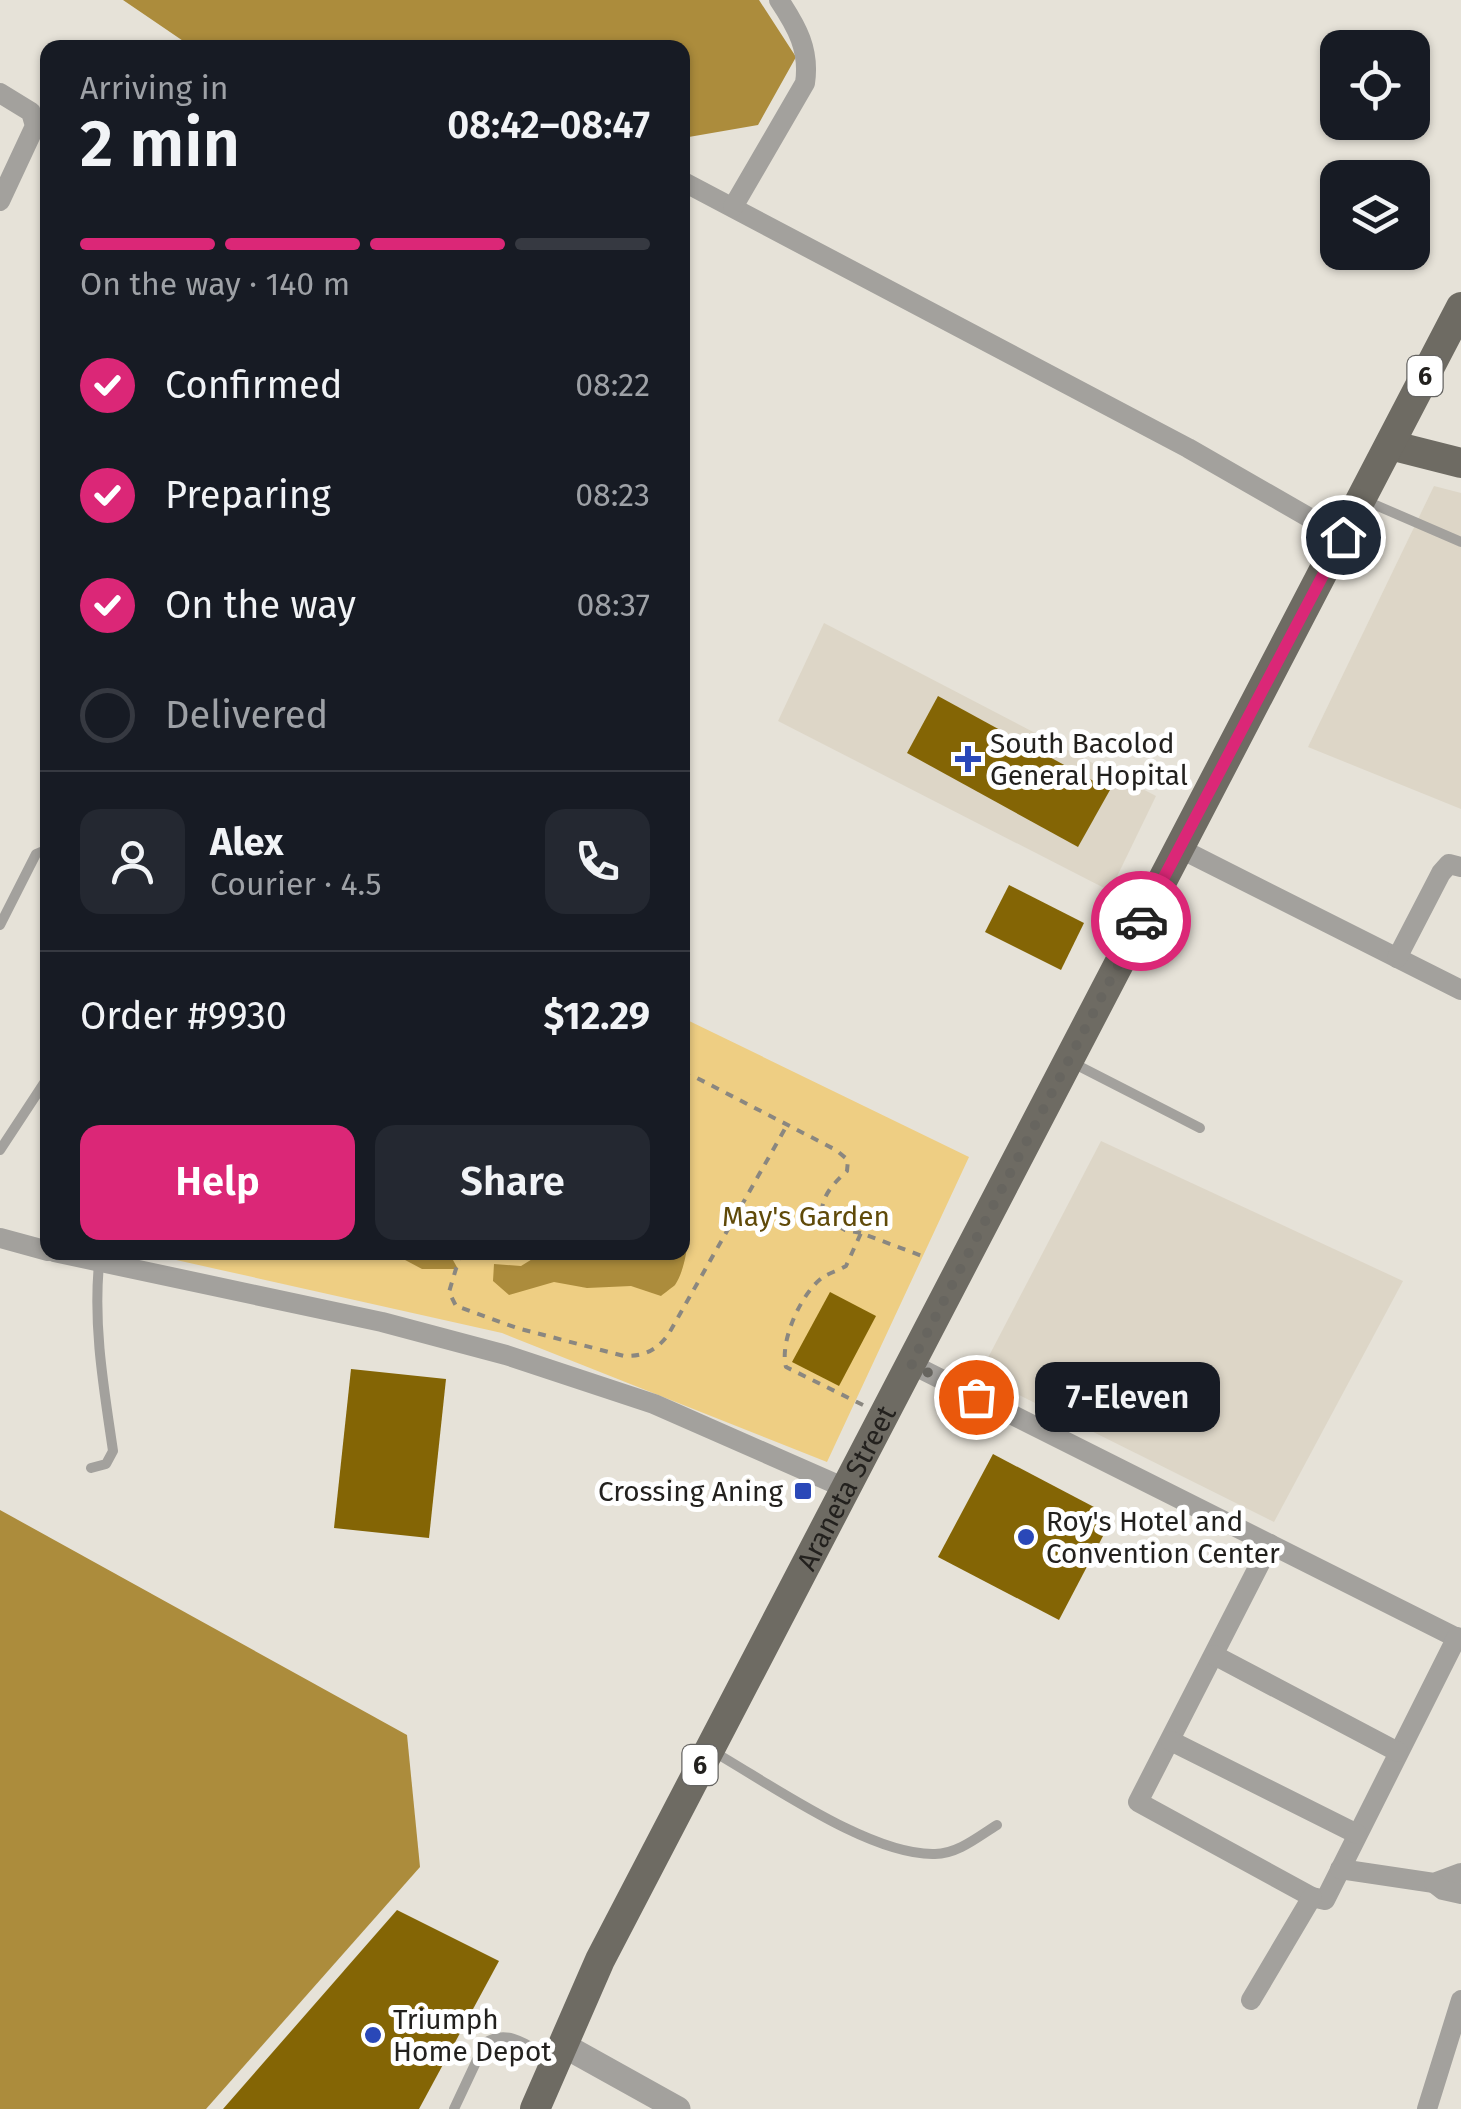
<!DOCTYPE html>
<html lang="en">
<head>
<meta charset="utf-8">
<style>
  :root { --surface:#171b24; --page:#242831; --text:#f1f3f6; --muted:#9ea1a6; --line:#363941; --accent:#db2777 }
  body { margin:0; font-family:"Fira Sans",sans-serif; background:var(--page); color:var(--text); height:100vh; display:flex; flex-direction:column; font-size:38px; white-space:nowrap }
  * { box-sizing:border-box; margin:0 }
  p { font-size:32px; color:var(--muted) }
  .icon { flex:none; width:55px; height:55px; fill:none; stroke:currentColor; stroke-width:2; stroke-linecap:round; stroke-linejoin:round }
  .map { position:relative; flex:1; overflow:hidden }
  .sheet { position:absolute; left:40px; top:40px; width:650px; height:1220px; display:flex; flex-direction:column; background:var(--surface); border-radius:20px; box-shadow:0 2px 8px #0004 }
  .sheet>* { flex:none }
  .buttons { position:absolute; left:1320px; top:30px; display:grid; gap:20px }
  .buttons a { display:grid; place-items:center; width:110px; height:110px; border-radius:20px; background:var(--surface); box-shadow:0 2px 8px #0004; font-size:50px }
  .pin { position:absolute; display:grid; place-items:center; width:85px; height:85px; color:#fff; margin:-42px; border:5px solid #fff; border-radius:50%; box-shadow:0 2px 10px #0007 }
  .courier { position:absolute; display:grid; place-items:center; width:100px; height:100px; margin:-50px; border:8px solid #db2777; border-radius:50%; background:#fff; color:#222; box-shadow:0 2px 12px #0007 }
  .bubble { position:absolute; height:70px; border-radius:20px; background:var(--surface); box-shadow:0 2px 8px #0004; font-size:32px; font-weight:600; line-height:70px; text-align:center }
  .headline em { font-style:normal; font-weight:600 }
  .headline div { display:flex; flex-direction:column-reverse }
  .headline { display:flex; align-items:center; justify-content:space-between; height:170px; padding:0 40px }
  h1 { font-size:65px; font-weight:600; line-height:75px }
  .bar { display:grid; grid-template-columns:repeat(4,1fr); gap:15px 10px; align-content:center; height:120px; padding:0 40px }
  .bar i { height:12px; border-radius:8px; background:var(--line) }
  .bar .on { background:var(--accent) }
  .bar p { grid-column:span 4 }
  .line { display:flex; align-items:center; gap:25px; padding:0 40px; border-top:2px solid var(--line) }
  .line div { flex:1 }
  .round { display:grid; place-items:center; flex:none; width:105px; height:105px; border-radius:20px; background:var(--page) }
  ol { padding:0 40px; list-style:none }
  li { display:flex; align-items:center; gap:30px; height:110px }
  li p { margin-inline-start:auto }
  li .icon { padding:10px; border-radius:50%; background:var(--accent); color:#fff; stroke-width:4 }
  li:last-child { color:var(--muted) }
  li i { width:55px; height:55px; border:5px solid var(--line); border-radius:50% }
  .cta { display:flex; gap:20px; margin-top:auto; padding:20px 40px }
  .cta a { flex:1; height:115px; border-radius:20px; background:var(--accent); color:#fff; font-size:40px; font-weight:600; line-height:115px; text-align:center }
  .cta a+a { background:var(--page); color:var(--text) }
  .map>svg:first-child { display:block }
  .built { fill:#ddd6c7 }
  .green { fill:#eece83 }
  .water { fill:#ac8c3c }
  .building { fill:#846505 }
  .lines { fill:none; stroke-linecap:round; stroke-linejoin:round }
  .path { stroke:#8a8780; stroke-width:4; stroke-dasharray:8 8; stroke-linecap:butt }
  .service { stroke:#a3a19d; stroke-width:10 }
  .minor { stroke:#a3a19d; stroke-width:20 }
  .tertiary { stroke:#a3a19d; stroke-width:25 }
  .primary { stroke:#6e6b63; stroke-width:30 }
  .done { stroke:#67655f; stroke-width:10; stroke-dasharray:0 18 }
  .route { stroke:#db2777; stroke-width:12 }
  .poi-dot { fill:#2a48b8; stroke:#fff; stroke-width:4 }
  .labels { text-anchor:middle; stroke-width:10; stroke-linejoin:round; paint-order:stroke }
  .shield { fill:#fff; stroke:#656462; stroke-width:2.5 }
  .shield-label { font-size:25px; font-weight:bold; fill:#23211e }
  .poi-label { font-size:28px; fill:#23211e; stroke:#fff; text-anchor:start }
  .park-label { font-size:28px; fill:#604a09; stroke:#fff }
  .street-label { font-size:28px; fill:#23211e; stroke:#fff }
</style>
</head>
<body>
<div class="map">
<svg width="1461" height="2109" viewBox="0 0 1461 2109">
  <rect width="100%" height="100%" fill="#e6e2d8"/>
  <g class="built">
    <polygon points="1434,486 1461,493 1461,809 1308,747"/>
    <polygon points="824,623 1156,796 1110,891 778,721"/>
    <polygon points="1101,1141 1403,1281 1274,1522 979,1375"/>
  </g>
  <polygon class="green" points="683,1018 969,1157 827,1462 502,1333 145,1253 682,1252"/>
  <g class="water">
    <polygon points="123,0 759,0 796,57 758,125 683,138 682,48 192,47"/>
    <path d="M683,1209C692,1228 687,1267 675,1285C673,1287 663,1294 661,1296L631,1286L587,1288L554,1282L509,1295L493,1281L494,1264L521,1266L542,1253L682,1252Z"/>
    <polygon points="392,1253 449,1253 458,1269 422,1269"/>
    <polygon points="0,1510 407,1735 420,1867 206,2109 0,2109"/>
  </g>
  <g class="building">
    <polygon points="938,696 1110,790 1078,847 907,753"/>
    <polygon points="1009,885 1084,923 1061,970 985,932"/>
    <polygon points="830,1292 876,1316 839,1386 792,1362"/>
    <polygon points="351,1369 446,1379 429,1538 334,1528"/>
    <polygon points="993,1454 1113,1517 1059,1620 938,1557"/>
    <polygon points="397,1910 499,1961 419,2109 223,2109"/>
  </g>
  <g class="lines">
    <g class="path">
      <path d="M682,1074L697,1078L836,1150L848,1160L847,1171C833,1184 820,1197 822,1217L845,1230L861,1233"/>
      <path d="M461,1252L449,1292L456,1306L517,1328L624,1356C644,1356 656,1351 668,1335L786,1127"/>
      <path d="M863,1405L786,1367C779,1341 802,1292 823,1277C830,1273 839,1270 846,1266L861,1233L922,1256"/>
    </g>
    <g class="service">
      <polyline points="1364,500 1461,542"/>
      <polyline points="0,925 36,854 48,849"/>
      <polyline points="1069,1061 1200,1128"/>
      <polyline points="0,1150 48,1077"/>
      <path d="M91,1468L106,1464L113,1451C104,1389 93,1327 99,1264"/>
      <path d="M714,1752C770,1784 871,1856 935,1854C958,1854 979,1836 997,1825"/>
      <path d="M454,2109L485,2043C509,2027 531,2048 553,2060"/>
    </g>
    <g class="minor">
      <polyline points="0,93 31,112 35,126 0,201"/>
      <polyline points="682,181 1188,448 1343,537"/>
      <path d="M733,207L805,83C810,50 797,27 779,0"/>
      <polyline points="1179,848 1461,990"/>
      <polyline points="1397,958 1441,873 1449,864 1461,867"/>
      <polyline points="0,1238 48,1251"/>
      <polyline points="54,1252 382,1322 506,1355 654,1404 845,1488"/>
      <polyline points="911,1364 1461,1640"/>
      <polyline points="1270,1544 1138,1802 1312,1897 1325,1900 1457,1637"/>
      <polyline points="1214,1655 1398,1752"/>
      <polyline points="1171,1741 1357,1834"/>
      <polyline points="1340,1869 1434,1883 1461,1873"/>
      <polyline points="1434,1883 1443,1890 1461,1894"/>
      <polyline points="1251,2000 1312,1897"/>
      <polyline points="1427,2109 1461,2000"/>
    </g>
    <polyline class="tertiary" points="563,2045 678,2109"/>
    <g class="primary">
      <polyline points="1390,445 1461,463"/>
      <path id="s1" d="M535,2109L600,1960L1461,307"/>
    </g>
  </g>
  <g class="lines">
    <polyline class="done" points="976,1397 911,1364 1141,921"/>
    <polyline class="route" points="1141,921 1343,537"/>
  </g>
  <g class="poi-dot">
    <path d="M963 744h10v10h10v10h-10v10h-10v-10h-10v-10h10z"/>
    <rect x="793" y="1481" width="20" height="20" rx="5"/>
    <circle cx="1026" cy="1537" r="10"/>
    <circle cx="373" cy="2035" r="10"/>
  </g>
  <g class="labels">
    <g class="shield">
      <rect x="1407.5" y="356" width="35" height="40" rx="8"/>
      <rect x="682.5" y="1745" width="35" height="40" rx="8"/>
    </g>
    <g class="shield-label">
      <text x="1425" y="385">6</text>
      <text x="700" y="1774">6</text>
    </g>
    <g class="poi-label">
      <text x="990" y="753">South Bacolod<tspan x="990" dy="32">General Hopital</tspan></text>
      <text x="783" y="1501" text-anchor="end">Crossing Aning</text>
      <text x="1046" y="1531">Roy's Hotel and<tspan x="1046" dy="32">Convention Center</tspan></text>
      <text x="393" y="2029">Triumph<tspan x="393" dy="32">Home Depot</tspan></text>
    </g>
    <g class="park-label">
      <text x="806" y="1226">May's Garden</text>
    </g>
    <g class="street-label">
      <text dy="10" stroke="none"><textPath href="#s1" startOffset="695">Araneta Street</textPath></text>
    </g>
  </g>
</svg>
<div class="buttons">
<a><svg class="icon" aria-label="locate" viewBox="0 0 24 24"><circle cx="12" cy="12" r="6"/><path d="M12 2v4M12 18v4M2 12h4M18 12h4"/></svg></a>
<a><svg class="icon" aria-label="layers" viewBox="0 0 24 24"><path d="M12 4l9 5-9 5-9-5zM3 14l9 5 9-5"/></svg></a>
</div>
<div class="pin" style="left:976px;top:1397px;background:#ea580c"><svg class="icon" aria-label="bag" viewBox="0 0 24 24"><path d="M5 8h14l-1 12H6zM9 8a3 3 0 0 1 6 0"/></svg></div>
<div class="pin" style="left:1343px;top:537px;background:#1f2937"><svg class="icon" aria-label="home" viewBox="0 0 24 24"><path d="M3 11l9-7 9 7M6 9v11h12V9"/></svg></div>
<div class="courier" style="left:1141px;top:921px"><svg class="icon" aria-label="car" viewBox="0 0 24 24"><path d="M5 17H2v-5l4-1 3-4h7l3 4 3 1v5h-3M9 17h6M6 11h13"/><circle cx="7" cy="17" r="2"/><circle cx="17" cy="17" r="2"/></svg></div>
<div class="bubble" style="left:1035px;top:1362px;width:185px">7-Eleven</div>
<section class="sheet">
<div class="headline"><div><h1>2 min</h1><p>Arriving in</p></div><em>08:42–08:47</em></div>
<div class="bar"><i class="on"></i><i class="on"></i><i class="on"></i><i></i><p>On the way · 140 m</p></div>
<ol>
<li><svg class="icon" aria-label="check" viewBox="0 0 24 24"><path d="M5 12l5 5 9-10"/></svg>Confirmed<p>08:22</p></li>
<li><svg class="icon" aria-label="check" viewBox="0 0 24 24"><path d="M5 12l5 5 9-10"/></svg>Preparing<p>08:23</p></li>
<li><svg class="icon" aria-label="check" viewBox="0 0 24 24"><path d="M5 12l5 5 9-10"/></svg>On the way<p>08:37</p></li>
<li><i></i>Delivered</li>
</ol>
<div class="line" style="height:180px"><a class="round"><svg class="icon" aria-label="person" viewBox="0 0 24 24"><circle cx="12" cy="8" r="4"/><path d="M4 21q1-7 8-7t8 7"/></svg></a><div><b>Alex</b><p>Courier · 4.5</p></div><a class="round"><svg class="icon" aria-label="phone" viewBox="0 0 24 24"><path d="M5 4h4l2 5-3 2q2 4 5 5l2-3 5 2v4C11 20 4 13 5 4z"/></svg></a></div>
<div class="line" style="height:130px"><div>Order #9930</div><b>$12.29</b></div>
<div class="cta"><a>Help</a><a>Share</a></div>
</section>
</div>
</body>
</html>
